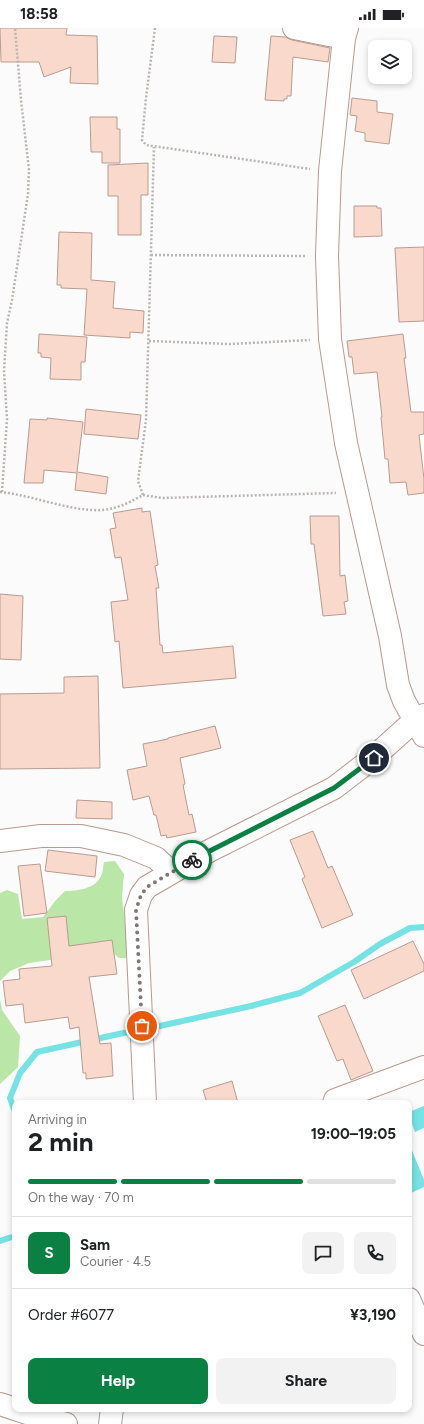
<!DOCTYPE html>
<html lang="en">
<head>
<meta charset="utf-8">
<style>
  :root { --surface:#fff; --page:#f2f2f2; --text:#202124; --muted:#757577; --line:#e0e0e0; --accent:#0b8043 }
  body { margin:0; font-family:Figtree,sans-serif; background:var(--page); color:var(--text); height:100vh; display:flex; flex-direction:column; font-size:15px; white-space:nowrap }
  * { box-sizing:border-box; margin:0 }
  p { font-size:13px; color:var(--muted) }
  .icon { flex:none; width:22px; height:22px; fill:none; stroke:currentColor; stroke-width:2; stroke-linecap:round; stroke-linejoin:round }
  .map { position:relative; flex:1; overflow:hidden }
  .drawer { position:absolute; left:12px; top:1072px; width:400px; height:312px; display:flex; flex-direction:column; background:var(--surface); border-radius:8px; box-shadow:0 2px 6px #0003 }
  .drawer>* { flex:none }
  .tools { position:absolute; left:368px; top:12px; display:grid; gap:8px }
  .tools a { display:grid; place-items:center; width:44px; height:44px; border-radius:8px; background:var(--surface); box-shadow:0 2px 6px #0003; font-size:20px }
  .pin { position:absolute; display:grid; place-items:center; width:34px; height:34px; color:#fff; margin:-17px; border:2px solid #fff; border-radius:50%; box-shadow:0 1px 4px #0007 }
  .courier { position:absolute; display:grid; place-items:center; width:40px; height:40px; margin:-20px; border:3px solid #0b8043; border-radius:50%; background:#fff; color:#222; box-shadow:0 1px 5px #0007 }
  .overview em { font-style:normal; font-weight:700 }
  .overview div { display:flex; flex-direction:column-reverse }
  .overview { display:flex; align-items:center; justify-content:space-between; height:68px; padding:0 16px }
  h1 { font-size:26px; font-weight:700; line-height:30px }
  .bar { display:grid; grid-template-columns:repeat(4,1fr); gap:6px 4px; align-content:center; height:48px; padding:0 16px }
  .bar i { height:5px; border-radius:3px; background:var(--line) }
  .bar .current { background:var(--accent) }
  .bar p { grid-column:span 4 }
  .line { display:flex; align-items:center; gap:10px; padding:0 16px; border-top:1px solid var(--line) }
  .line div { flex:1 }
  .round { display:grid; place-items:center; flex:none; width:42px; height:42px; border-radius:8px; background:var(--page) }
  .action { display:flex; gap:8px; margin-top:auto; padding:8px 16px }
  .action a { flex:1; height:46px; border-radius:8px; background:var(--accent); color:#fff; font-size:16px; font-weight:700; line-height:46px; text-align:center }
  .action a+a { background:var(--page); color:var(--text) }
  .status { display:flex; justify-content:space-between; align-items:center; height:28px; padding:0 20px; background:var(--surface); direction:ltr }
  .status svg { height:11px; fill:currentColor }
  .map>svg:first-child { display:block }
  .green { fill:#bae7a7 }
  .water { fill:#75e2e3 }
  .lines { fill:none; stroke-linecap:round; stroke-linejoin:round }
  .stream { stroke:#75e2e3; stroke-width:6 }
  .building { fill:#f9d9cc; stroke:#b99b90 }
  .minor-casing { stroke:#b6998e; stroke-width:24 }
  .path { stroke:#b9b5b3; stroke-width:2.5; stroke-dasharray:2 2; stroke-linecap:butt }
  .minor { stroke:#fff; stroke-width:22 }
  .done { stroke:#807874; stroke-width:4; stroke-dasharray:0 7.2 }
  .route { stroke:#0b8043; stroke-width:5 }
</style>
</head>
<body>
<div class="status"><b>18:58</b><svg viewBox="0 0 49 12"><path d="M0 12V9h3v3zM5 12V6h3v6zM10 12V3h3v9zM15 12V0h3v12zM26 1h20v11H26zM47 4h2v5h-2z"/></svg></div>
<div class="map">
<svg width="424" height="1396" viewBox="0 0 424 1396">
  <rect width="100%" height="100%" fill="#fbfbfb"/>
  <g class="green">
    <path d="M115,833L124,846L122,868L127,914L126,930H119L104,917L57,931L29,935L10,943L0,953V865L7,862L18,866L22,891L43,889L56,872L65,863C76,863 94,861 100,850C103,846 103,839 104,834Z"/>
    <polygon points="0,971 2,982 20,1008 18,1039 0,1056"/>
  </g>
  <g class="water">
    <polygon points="424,1078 424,1100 415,1104 409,1088 409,1084"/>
    <polygon points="409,1115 424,1152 424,1159 409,1166"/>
  </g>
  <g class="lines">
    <g class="stream">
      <polyline points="155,999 251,978 300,965 354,934 380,916 410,900 424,899"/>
      <polyline points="15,1084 10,1070 20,1045 37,1024 128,1004"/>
      <polyline points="0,1213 15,1208"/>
    </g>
  </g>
  <g class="building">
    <polygon points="0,0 67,0 66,7 97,8 98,56 70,55 71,39 44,49 39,34 1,34"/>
    <polygon points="214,8 237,9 235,35 212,34"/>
    <polygon points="271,8 285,9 292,12 330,20 328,34 293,29 291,68 287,68 287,71 284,71 284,73 265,72"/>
    <polygon points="352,70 377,73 377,84 393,86 389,116 365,113 365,105 355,103 357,88 350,87"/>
    <polygon points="90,89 117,89 117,101 120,101 120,135 102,135 102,124 91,124"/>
    <polygon points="148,135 148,167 141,167 141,207 118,207 118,168 108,168 108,137"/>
    <polygon points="354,178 377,178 377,180 381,180 382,208 354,209"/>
    <polygon points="59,204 92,205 91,252 115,254 113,280 144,283 143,305 130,304 130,310 84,307 87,261 61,260 61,257 57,257"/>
    <polygon points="424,219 424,293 399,294 395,220"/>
    <polygon points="39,306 87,309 85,334 81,334 81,352 50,351 51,330 41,329 41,325 38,325"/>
    <polygon points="403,306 406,330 404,330 411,384 424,384 424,406 419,407 424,451 424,465 408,467 406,454 390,455 388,431 385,431 381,389 382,389 377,344 354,346 352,329 349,329 347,313"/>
    <polygon points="86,381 141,387 138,411 84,406"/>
    <polygon points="47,390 83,394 77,444 108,449 106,466 75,462 77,445 44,442 43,455 24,455 30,391 47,392"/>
    <polygon points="142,480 142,484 150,483 158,537 155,538 159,560 156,560 160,617 162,617 163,625 233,618 236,650 123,660 119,613 115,614 111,574 128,572 121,529 115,530 110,501 116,500 113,485"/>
    <polygon points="310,488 339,488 340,548 345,547 348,573 344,574 346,586 323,588 314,516 311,516"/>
    <polygon points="0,566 23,568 21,632 0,631"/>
    <polygon points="98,648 100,740 0,741 0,666 64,665 64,649"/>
    <polygon points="215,698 221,720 180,730 185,756 183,757 189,787 192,786 196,804 167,810 166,807 161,808 156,787 154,787 149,768 133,772 127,742 147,738 143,716 168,711 168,710"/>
    <polygon points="77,772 112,774 112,791 76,790"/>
    <polygon points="313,803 328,840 332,838 353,887 322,900 302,851 305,849 290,812"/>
    <polygon points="48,822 97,828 95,849 45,843"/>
    <polygon points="40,836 47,885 24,888 18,838"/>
    <polygon points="66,888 69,918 112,912 117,946 89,949 100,1016 111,1015 113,1048 86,1051 86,1045 83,1045 79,999 70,1001 68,989 25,995 23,976 6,978 3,953 20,951 19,941 52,938 47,890"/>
    <polygon points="413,913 424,936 424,943 364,971 351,942"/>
    <polygon points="345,977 373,1043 351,1052 343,1031 337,1033 318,988"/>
    <polygon points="232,1053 238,1075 207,1075 203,1062"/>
  </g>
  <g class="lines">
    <g class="minor-casing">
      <g id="minor">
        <polyline points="294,0 344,10"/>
        <polyline points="347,0 344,10 330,143 327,228 330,311 346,415 390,608 398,657 404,673 424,708"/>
        <polyline points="0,813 41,808 81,808 124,817 156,830 171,844"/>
        <polyline points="145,1075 136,882 141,867 147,859 209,823 334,760 373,730 415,692 424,687"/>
        <polyline points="334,1075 335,1072 424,1039"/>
        <polyline points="409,1271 424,1306"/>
        <polyline points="0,1376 42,1390 66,1396"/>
        <polyline points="110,1396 112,1381"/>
      </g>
    </g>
    <g class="path">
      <polyline points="155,0 146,70 142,112 146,117 310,141"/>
      <polyline points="151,227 307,228"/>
      <polyline points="149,313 230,316 310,312"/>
      <path d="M0,464C28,467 54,477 81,481C90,482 100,483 109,481C121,479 132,473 143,467L138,453L146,392L154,119"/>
      <polyline points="2,464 7,391 4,343 7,295 12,272 28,166 29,142 21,72 15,0"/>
      <polyline points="143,467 162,470 336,465"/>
    </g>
    <use href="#minor" class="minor"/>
  </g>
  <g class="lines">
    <polyline class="done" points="142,998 136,882 141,867 147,859 192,832"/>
    <polyline class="route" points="192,832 334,760 374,730"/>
  </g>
</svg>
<div class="tools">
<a><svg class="icon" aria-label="layers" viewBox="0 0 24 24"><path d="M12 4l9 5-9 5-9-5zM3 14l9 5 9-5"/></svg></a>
</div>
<div class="pin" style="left:142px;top:998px;background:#ea580c"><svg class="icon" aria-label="bag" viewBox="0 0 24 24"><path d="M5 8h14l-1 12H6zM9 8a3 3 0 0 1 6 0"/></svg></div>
<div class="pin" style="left:374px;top:730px;background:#1f2937"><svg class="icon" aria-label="home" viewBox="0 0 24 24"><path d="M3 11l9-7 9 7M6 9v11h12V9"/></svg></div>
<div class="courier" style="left:192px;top:832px"><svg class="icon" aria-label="bike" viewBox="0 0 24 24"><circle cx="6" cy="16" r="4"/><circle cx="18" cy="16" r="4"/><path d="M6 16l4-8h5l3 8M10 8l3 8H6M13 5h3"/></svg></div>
<section class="drawer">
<div class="overview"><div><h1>2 min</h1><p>Arriving in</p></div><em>19:00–19:05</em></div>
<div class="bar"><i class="current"></i><i class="current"></i><i class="current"></i><i></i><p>On the way · 70 m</p></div>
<div class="line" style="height:72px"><b class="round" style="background:var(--accent);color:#fff">S</b><div><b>Sam</b><p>Courier · 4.5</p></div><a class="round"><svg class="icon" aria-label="chat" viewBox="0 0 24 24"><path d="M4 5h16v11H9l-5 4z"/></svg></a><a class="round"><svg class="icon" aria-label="phone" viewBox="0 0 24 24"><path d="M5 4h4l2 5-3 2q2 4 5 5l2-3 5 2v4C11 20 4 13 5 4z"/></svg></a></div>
<div class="line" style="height:52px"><div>Order #6077</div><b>¥3,190</b></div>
<div class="action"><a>Help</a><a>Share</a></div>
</section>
</div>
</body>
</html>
